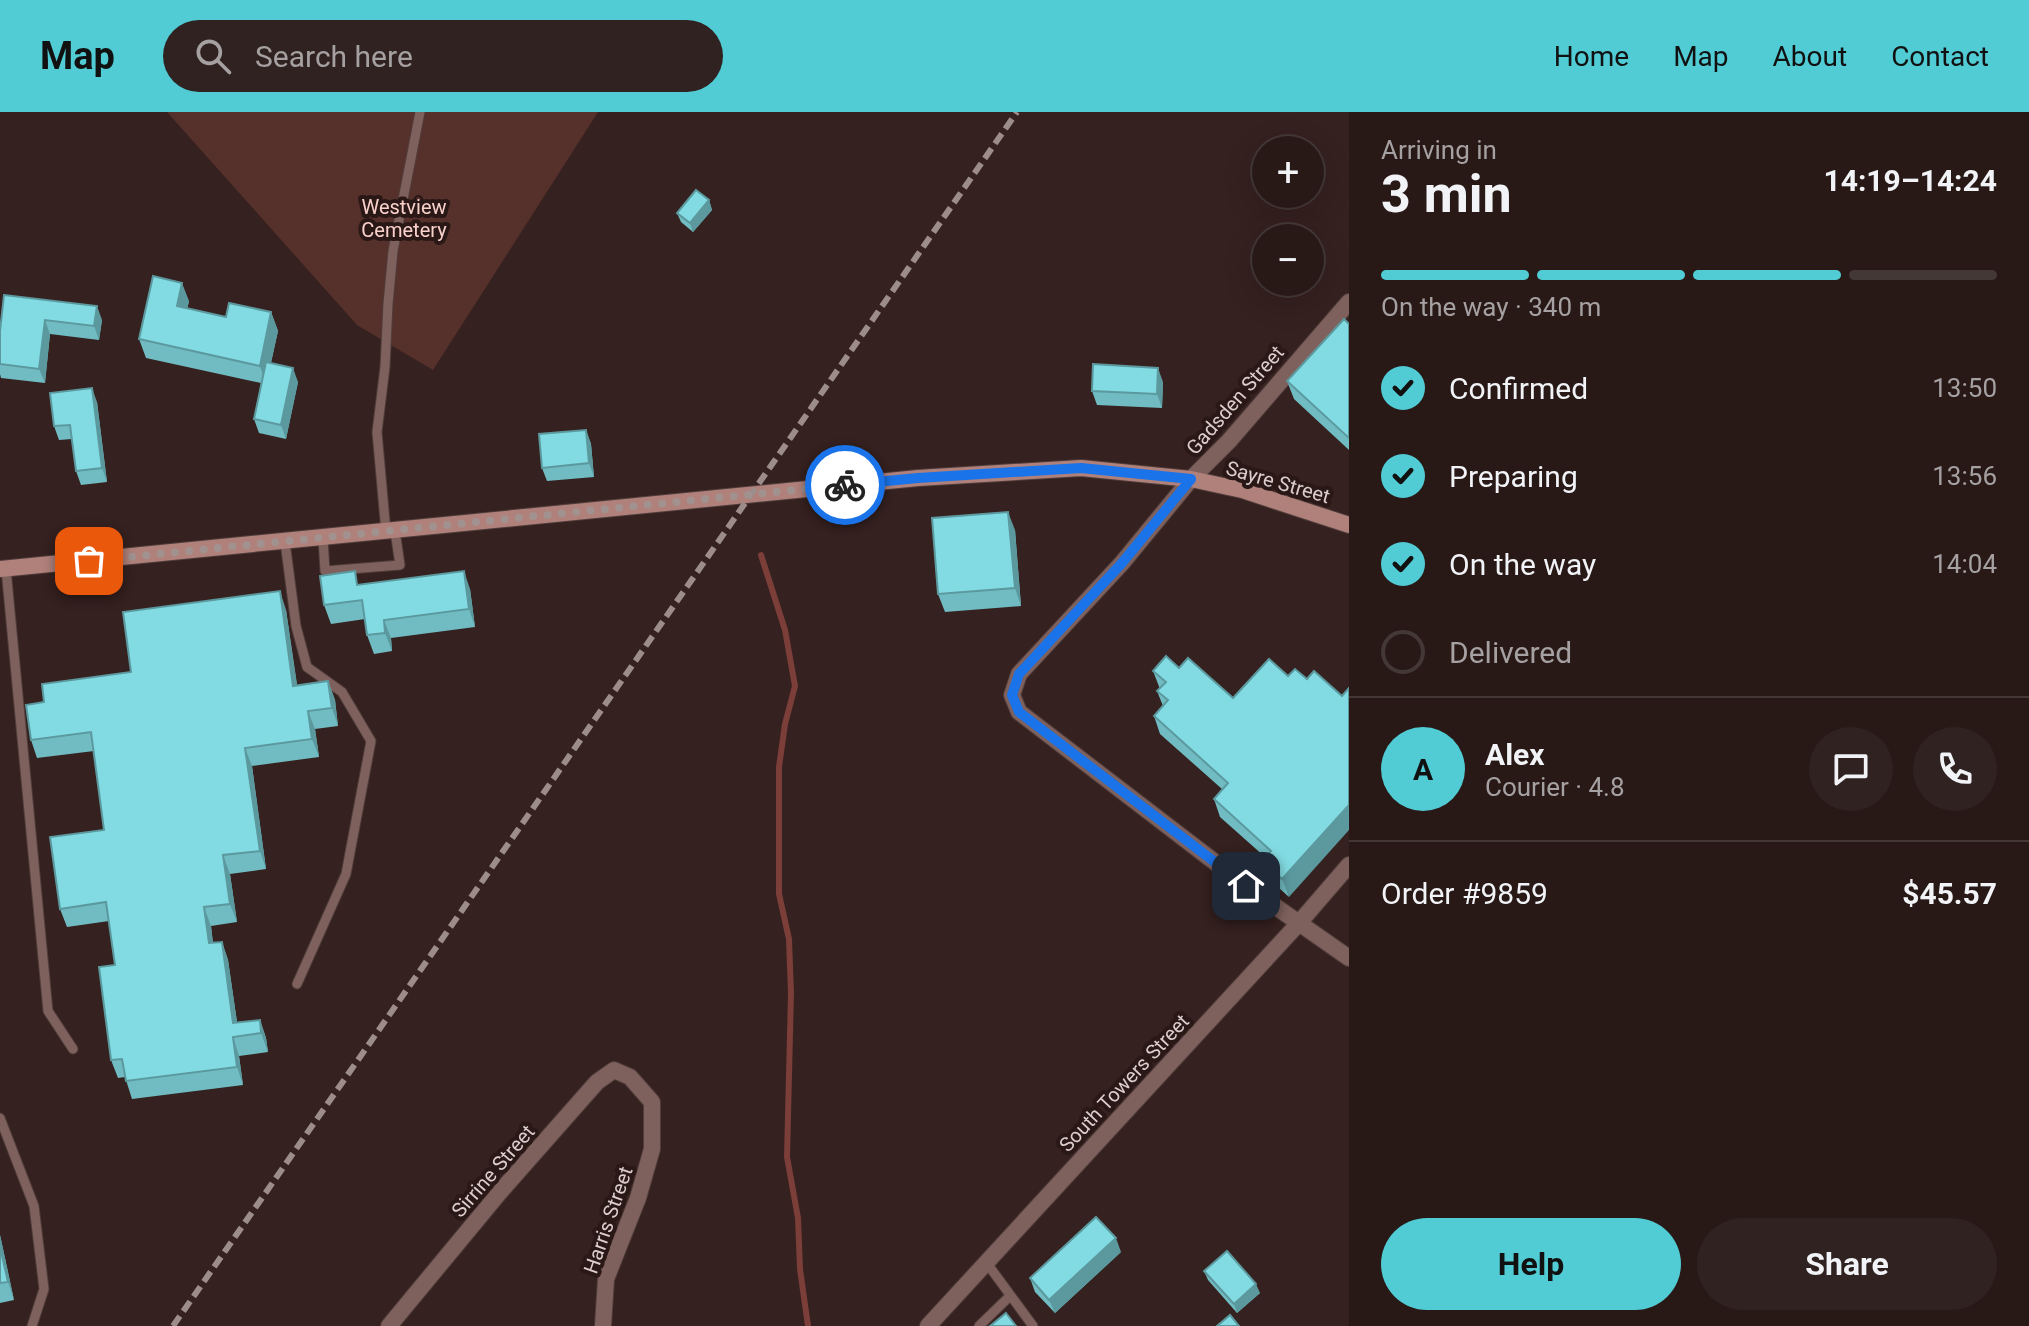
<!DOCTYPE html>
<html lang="en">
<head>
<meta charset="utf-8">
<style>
  :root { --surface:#281917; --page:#302220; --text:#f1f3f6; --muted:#a5a0a1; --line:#443836; --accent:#51ccd5 }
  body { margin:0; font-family:Roboto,sans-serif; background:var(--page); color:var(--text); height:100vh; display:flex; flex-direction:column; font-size:30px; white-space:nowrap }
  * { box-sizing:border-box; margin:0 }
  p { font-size:26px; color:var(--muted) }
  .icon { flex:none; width:44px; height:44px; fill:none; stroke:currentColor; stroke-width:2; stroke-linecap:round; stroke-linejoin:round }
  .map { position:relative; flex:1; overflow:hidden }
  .side { display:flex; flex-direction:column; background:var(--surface); width:680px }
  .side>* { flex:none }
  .tools { position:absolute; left:1252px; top:24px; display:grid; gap:16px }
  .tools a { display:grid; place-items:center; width:72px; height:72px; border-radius:50%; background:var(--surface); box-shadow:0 8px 32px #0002,0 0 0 2px var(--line); font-size:40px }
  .pin { position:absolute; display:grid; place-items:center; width:68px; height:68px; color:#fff; margin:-34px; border-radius:16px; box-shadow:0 4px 12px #0006 }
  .courier { position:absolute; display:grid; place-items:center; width:80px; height:80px; margin:-40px; border:6px solid #1a73e8; border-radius:50%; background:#fff; color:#222; box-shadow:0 2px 10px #0007 }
  .overview em { font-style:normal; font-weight:700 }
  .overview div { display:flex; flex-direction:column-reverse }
  .overview { display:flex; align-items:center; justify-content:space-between; height:136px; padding:0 32px }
  h1 { font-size:52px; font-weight:700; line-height:60px }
  .bar { display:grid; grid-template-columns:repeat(4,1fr); gap:12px 8px; align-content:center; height:96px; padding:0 32px }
  .bar i { height:10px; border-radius:6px; background:var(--line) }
  .bar .on { background:var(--accent) }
  .bar p { grid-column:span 4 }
  .line { display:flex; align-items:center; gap:20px; padding:0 32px; border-top:2px solid var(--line) }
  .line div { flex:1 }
  .round { display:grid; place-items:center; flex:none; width:84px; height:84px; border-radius:42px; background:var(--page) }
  ol { padding:0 32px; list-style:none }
  li { display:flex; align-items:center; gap:24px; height:88px }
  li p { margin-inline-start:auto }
  li .icon { padding:8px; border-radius:50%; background:var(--accent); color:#111; stroke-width:4 }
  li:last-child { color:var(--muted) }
  li i { width:44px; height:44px; border:4px solid var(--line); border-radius:50% }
  .button { display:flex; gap:16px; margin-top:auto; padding:16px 32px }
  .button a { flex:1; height:92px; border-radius:48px; background:var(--accent); color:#111; font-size:32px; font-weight:700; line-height:92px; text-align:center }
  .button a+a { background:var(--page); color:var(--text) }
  header { display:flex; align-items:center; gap:48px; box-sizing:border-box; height:112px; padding:0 40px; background:var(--accent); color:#111 }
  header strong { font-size:38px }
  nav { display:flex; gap:44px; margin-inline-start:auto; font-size:28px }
  .search { width:560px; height:72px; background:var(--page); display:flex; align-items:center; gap:20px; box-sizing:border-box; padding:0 28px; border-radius:44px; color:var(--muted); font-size:30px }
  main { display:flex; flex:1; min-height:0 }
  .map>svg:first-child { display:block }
  .green { fill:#56302b }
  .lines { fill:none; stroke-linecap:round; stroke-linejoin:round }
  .stream { stroke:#7b3e38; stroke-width:6 }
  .lane-casing { stroke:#503d3b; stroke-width:11 }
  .street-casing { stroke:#503d3b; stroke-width:18 }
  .secondary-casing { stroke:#503d3b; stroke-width:18 }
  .lane { stroke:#7e615d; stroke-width:9 }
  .street { stroke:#7e615d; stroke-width:16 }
  .secondary { stroke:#b0817b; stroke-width:16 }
  .rail { stroke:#9c8c8a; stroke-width:6; stroke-dasharray:12 6; stroke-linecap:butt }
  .wall { fill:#70bcc2 }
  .shaded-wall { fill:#5b999e }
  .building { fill:#82dbe2; stroke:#5b999e; stroke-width:2 }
  .done { stroke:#a1918f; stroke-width:8; stroke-dasharray:0 14.4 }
  .route { stroke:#1a73e8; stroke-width:10 }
  .labels { text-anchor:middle; stroke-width:8; stroke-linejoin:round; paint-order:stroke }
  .park-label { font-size:20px; fill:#f9d1cb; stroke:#2a1816 }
  .street-label { font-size:20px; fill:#dbcecc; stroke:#2a1816 }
</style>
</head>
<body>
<header>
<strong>Map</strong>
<div class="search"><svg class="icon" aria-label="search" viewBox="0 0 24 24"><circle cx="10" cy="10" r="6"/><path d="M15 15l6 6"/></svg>Search here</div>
<nav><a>Home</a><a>Map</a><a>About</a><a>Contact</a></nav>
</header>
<main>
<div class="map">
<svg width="1349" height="1214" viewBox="0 0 1349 1214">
  <rect width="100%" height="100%" fill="#35211f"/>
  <polygon class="green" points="167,0 598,0 433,258 357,213"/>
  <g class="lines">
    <polyline class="stream" points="761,443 785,518 795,574 785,612 779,655 779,782 789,827 791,881 787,1045 798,1106 800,1157 808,1214"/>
    <g class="lane-casing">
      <g id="lane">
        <polyline points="386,420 377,320 385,255 388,192 393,139 420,0"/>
        <polyline points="323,426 325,459 400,453 395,419"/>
        <polyline points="285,430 296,514 307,555 342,580 371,629 346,762 297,872"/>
        <polyline points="6,457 48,899 73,937"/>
        <polyline points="0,1006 34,1094 44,1177 32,1214"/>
        <polyline points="986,1150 1033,1214"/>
        <polyline points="979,1214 1010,1184"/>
      </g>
    </g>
    <g class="street-casing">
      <g id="street">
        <polyline points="1349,190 1229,329 1191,367 1122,451 1019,562 1012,583 1019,600 1246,774 1349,846"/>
        <polyline points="389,1214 500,1080 597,970 614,958 630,965 652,990 652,1037 638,1086 606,1167 603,1214"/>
        <polyline points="928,1214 1299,811 1349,753"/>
      </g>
    </g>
    <g class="secondary-casing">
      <polyline id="secondary" points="0,457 918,366 1081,356 1191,367 1242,378 1349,413"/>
    </g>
    <use href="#lane" class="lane"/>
    <use href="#street" class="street"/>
    <use href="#secondary" class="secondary"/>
    <polyline class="rail" points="173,1214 1017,0"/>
  </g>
  <g class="wall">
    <polygon points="709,88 712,98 693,120 681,110 677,101"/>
    <polygon points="4,183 102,208 99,228 50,222 45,271 1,266 0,262 0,219"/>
    <polygon points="189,189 187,197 226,205 271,200 278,219 271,251 298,270 286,327 259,321 254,307 261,271 146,246 139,227"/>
    <polygon points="1349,212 1349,338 1294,287 1287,269"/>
    <polygon points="1163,270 1162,296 1097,293 1092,279"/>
    <polygon points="97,290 107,370 81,373 76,359 72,327 59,328 54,314"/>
    <polygon points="586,318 591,332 594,365 547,369 542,356"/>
    <polygon points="1015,418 1021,494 945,500 938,482"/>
    <polygon points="360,473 470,477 475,515 391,526 392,539 374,542 367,523 365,507 331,512 324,493"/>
    <polygon points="286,498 297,574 328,569 335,588 338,614 315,617 319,645 252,654 266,757 230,762 237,810 211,814 213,831 222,830 228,848 237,910 260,908 266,926 268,940 239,944 243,973 132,987 125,965 118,966 111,948 115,853 109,809 67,815 60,797 104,718 94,639 37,646 31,628 44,590 131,560"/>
    <polygon points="1179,556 1233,586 1289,785 1269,767 1262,749 1265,745 1220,705 1214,687 1222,677 1160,622 1154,604 1163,594 1157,579 1160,577 1153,559"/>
    <polygon points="0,1123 14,1188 0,1191"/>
    <polygon points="1121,1140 1055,1201 1035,1180 1030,1166"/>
    <polygon points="1204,1159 1260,1181 1237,1201 1208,1168"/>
  </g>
  <g class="shaded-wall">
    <polygon points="709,88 712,98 693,120 690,111"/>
    <polygon points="182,171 189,189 184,213 177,194"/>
    <polygon points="97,194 102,208 99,228 94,214"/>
    <polygon points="271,200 278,219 266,272 260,254"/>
    <polygon points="45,208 50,222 45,271 39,257"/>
    <polygon points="293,256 298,270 286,327 281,313"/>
    <polygon points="1158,256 1163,270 1162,296 1157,282"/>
    <polygon points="92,276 97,290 107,370 102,356"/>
    <polygon points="586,318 591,332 594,365 589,351"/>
    <polygon points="1008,400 1015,418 1021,494 1015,476"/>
    <polygon points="464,459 470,477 475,515 469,497"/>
    <polygon points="280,479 286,498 300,592 293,574"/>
    <polygon points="384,508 391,526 392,539 385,521"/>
    <polygon points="328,569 335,588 338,614 332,596"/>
    <polygon points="308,599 315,617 319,645 312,627"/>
    <polygon points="245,636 252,654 266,757 260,739"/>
    <polygon points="1349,693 1349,718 1289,785 1282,767"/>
    <polygon points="223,743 230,762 237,810 230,792"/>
    <polygon points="204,795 211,814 215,850 209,831"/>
    <polygon points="222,830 228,848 239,924 233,911"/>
    <polygon points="260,908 266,926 268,940 261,921"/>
    <polygon points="233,925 239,944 243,973 237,955"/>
    <polygon points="0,1123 14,1188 8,1170 0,1135"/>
    <polygon points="1116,1126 1121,1140 1055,1201 1049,1188"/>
    <polygon points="1256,1172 1260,1181 1237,1201 1234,1192"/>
  </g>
  <g class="building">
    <polygon points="696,78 709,88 690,111 677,101"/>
    <polygon points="153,164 182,171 177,194 226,205 229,191 271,200 260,254 139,227"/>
    <polygon points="4,183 97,194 94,214 45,208 39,257 0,252 0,219"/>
    <polygon points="1344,207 1349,212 1349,326 1287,269"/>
    <polygon points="266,250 293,256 281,313 254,307"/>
    <polygon points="1093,252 1158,256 1157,282 1092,279"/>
    <polygon points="92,276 102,356 76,359 70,313 54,314 50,281"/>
    <polygon points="586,318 589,351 542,356 539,322"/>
    <polygon points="1008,400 1015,476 938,482 932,406"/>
    <polygon points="355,459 357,473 464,459 469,497 384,508 385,521 367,523 362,488 324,493 320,464"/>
    <polygon points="280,479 293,574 328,569 332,596 308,599 312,627 245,636 260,739 223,743 230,792 204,795 209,831 222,830 233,911 260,908 261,921 233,925 237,955 126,969 122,947 111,948 99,855 115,853 106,790 60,797 50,725 104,718 91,620 31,628 26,593 44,590 42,572 131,560 123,500"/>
    <polygon points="1166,544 1179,556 1188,546 1233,586 1269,547 1288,564 1295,557 1307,567 1314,559 1342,584 1349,576 1349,693 1282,767 1262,749 1271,739 1214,687 1228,671 1154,604 1168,588 1157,579 1166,570 1153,559"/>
    <polygon points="1096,1105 1116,1126 1049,1188 1030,1166"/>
    <polygon points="0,1135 8,1170 0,1171"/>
    <polygon points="1227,1139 1256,1172 1234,1192 1204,1159"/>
    <polygon points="1006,1201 1016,1214 990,1214"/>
    <polygon points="1230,1203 1239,1214 1217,1214"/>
  </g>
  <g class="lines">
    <polyline class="done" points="89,449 845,373"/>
    <polyline class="route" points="845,373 918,366 1081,356 1191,367 1122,451 1019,562 1012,583 1019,600 1246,774"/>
  </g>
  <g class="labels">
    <g class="park-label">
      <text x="404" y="102">Westview<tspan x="404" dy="23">Cemetery</tspan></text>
    </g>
    <g class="street-label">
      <text transform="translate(1235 288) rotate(-49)" y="7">Gadsden Street</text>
      <text transform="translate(1278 370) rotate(16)" y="7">Sayre Street</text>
      <text transform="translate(1124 971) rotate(-47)" y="7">South Towers Street</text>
      <text transform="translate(493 1059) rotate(-49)" y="7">Sirrine Street</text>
      <text transform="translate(608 1108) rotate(-71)" y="7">Harris Street</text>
    </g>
  </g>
</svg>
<div class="tools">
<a>+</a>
<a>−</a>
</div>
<div class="pin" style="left:89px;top:449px;background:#ea580c"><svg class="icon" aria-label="bag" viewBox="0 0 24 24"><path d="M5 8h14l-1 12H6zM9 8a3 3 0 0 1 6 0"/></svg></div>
<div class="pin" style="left:1246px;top:774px;background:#1f2937"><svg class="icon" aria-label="home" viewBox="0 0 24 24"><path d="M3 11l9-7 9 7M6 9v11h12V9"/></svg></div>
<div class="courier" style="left:845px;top:373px"><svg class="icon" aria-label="bike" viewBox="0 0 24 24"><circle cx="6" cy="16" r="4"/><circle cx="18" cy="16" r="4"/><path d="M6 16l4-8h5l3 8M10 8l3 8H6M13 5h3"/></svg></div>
</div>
<section class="side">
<div class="overview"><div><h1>3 min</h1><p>Arriving in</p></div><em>14:19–14:24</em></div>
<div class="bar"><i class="on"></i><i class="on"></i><i class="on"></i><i></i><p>On the way · 340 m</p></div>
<ol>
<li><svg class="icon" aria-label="check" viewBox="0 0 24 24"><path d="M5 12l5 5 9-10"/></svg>Confirmed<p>13:50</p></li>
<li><svg class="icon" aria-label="check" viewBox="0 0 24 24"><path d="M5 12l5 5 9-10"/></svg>Preparing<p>13:56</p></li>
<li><svg class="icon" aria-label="check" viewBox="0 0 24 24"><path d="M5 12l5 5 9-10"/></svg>On the way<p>14:04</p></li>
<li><i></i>Delivered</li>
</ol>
<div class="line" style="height:144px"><b class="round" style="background:var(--accent);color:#111">A</b><div><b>Alex</b><p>Courier · 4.8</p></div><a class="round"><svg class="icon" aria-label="chat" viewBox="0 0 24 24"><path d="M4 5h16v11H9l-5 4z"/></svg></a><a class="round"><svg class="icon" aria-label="phone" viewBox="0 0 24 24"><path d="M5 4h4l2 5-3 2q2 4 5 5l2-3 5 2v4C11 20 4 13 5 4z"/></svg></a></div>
<div class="line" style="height:104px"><div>Order #9859</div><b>$45.57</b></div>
<div class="button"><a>Help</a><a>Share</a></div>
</section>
</main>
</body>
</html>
